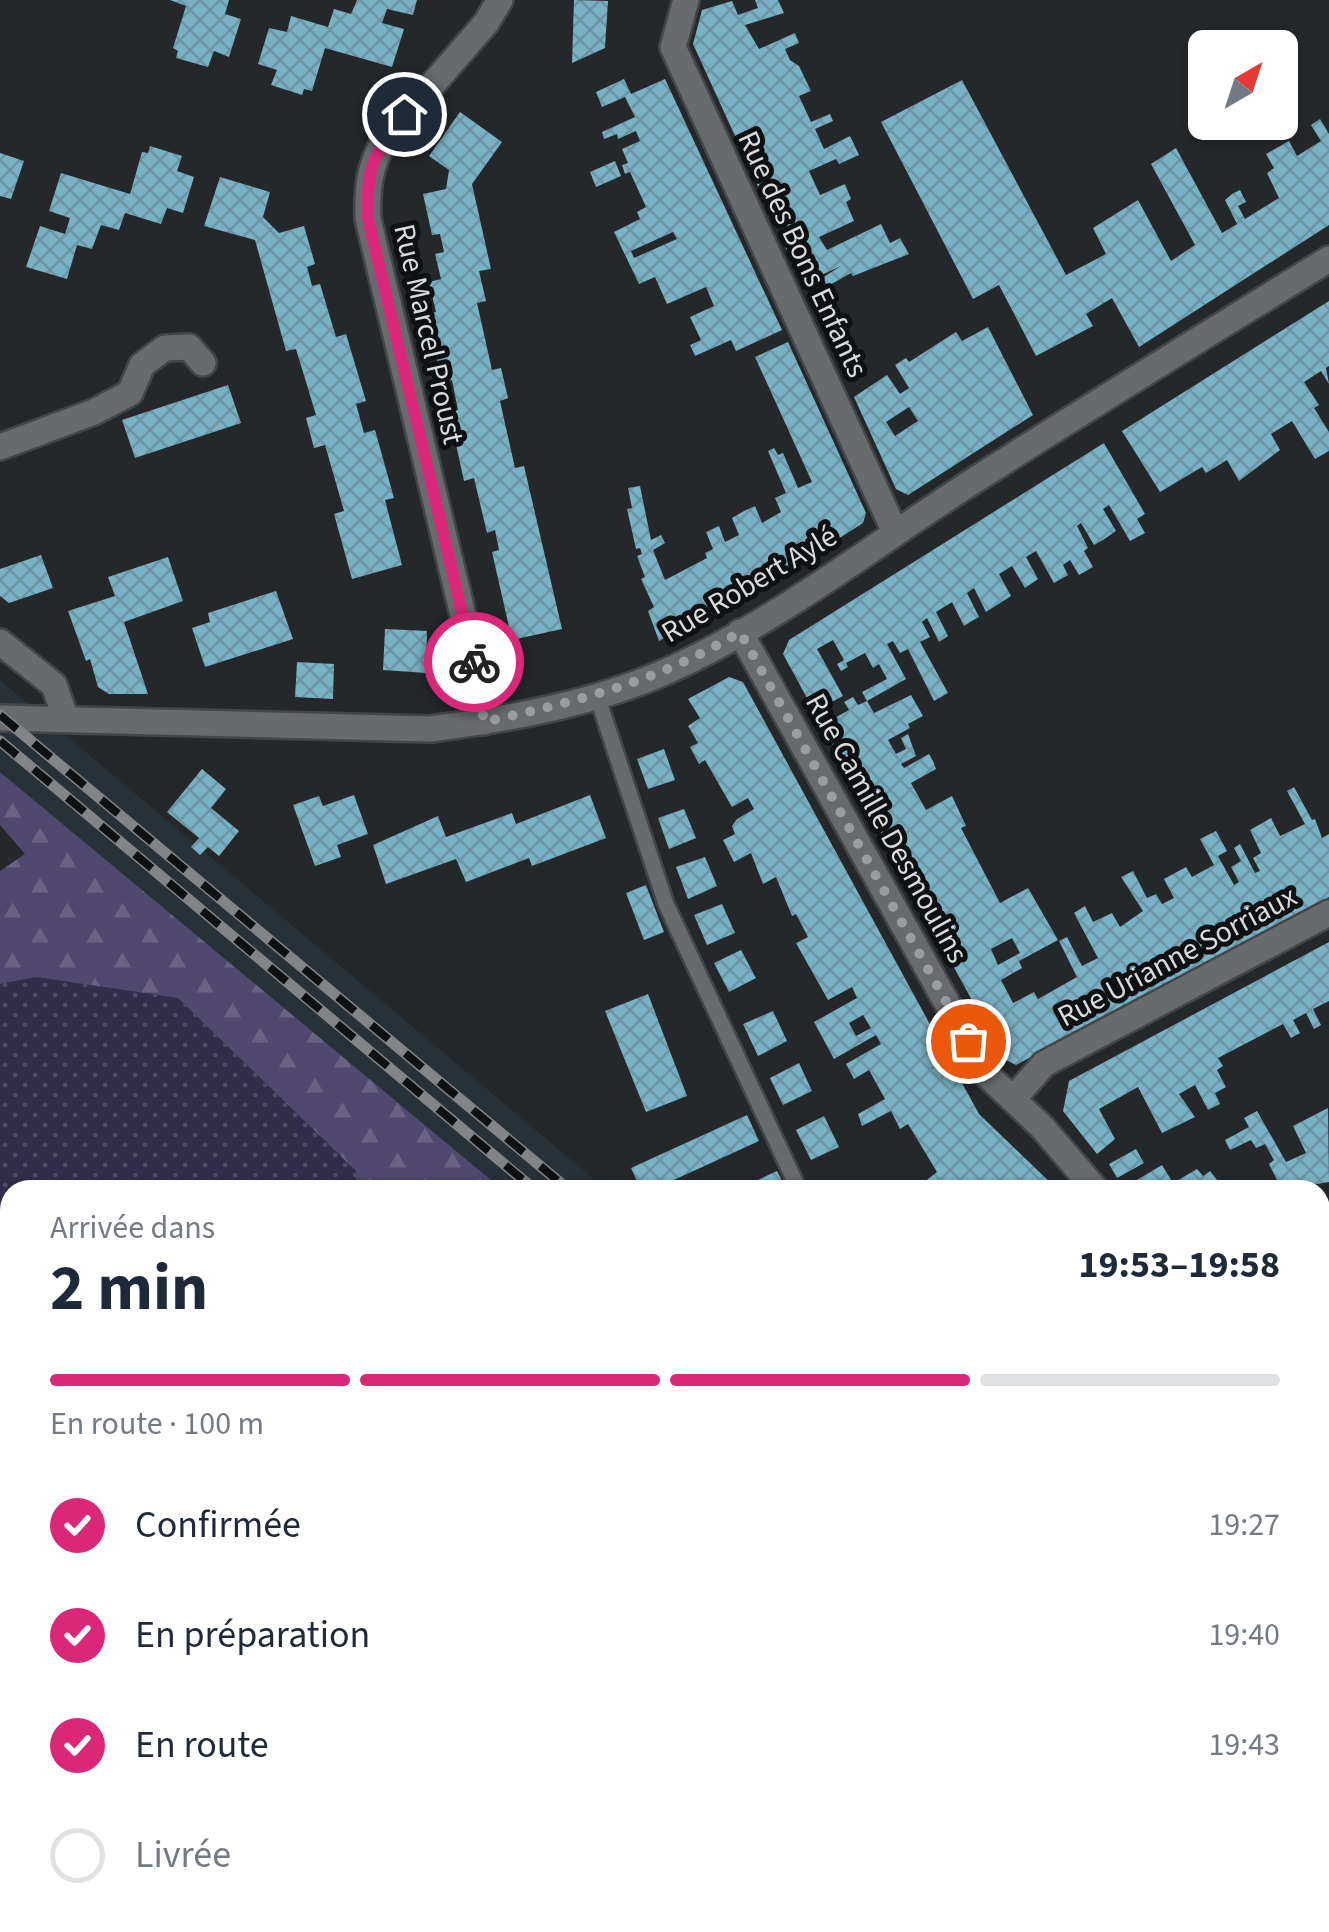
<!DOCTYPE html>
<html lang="fr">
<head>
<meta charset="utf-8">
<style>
  :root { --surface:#fff; --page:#f2f2f3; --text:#1f2937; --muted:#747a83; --line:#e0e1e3; --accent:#db2777 }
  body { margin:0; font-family:"Source Sans 3",sans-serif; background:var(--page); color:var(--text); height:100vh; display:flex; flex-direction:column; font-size:38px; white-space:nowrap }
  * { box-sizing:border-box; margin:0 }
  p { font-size:32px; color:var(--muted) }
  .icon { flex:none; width:55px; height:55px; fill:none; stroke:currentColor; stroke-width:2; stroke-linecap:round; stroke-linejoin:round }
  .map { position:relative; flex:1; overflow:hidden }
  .details { position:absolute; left:0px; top:1180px; width:1330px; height:752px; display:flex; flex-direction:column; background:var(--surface); border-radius:30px 30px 0 0; box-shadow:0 2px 8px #0004 }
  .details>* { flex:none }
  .needle { width:65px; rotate:39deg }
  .tools { position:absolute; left:1188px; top:30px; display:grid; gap:20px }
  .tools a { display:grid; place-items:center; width:110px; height:110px; border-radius:15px; background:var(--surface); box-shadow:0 2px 8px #0004; font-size:50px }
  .pin { position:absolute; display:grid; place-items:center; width:85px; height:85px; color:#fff; margin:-42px; border:5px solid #fff; border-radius:50%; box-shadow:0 2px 10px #0007 }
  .courier { position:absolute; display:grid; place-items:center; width:100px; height:100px; margin:-50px; border:8px solid #db2777; border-radius:50%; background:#fff; color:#222; box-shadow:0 2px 12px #0007 }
  .overview em { font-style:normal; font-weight:700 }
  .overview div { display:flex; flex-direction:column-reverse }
  .overview { display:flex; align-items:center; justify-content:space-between; height:170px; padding:0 50px }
  h1 { font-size:65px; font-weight:700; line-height:75px }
  .bar { display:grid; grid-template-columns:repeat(4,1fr); gap:15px 10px; align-content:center; height:120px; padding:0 50px }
  .bar i { height:12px; border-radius:8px; background:var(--line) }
  .bar .on { background:var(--accent) }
  .bar p { grid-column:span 4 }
  ol { padding:0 50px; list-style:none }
  li { display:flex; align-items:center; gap:30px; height:110px }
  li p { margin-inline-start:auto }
  li .icon { padding:10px; border-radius:50%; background:var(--accent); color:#fff; stroke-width:4 }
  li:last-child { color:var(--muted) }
  li i { width:55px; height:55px; border:5px solid var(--line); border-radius:50% }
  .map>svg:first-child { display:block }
  .built { fill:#293138 }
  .grass { fill:url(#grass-dots) }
  .forest { fill:url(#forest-firs) }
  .building { fill:url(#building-cross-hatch); fill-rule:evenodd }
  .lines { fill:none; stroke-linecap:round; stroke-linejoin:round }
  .lane-casing { stroke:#434648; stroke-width:20 }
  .street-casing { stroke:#434648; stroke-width:30 }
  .secondary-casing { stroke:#434648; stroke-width:30 }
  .lane { stroke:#686b6e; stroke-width:15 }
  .street { stroke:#686b6e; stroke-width:25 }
  .secondary { stroke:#686b6e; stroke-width:25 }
  .rail-casing { stroke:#828487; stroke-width:11 }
  .rail { stroke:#0f1012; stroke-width:8; stroke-dasharray:22; stroke-linecap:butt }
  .done { stroke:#9a9c9f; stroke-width:10; stroke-dasharray:0 18 }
  .route { stroke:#db2777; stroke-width:12 }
  .labels { text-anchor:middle; stroke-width:10; stroke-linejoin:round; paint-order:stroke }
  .street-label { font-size:30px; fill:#d9dbdd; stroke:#0f1012 }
</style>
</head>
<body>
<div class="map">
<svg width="1329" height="1932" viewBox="0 0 1329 1932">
  <defs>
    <pattern id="grass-dots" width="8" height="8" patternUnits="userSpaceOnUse" patternTransform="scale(2.5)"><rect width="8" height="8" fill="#332d4c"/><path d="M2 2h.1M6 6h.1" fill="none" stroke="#504b65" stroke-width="1.8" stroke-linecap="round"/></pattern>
    <pattern id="forest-firs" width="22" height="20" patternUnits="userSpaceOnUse" patternTransform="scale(2.5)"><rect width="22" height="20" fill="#50486f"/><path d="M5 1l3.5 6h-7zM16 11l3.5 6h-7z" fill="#696283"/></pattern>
    <pattern id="building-cross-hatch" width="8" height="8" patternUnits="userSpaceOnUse" patternTransform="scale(2.5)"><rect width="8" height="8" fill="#79b1c5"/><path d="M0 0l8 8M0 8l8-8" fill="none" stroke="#6b95a4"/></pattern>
  </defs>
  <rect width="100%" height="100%" fill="#25282b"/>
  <polygon class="built" points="0,680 607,1190 503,1190 0,772"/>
  <g class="grass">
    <polygon points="36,977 178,998 356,1171 356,1190 10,1190 10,1631 0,1619 0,984"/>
    <polygon points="365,1923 1077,1923 1074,1932 372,1932"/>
  </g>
  <g class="forest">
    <polygon points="0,772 503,1190 356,1190 356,1171 178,998 36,977 0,984 0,871 25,854 0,825"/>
    <polygon points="0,1619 10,1631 10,1840 0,1842"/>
    <polygon points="1320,1825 1329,1831 1329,1932 1074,1932 1077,1922 1320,1922"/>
  </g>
  <g class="building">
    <polygon points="170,0 229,0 225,14 241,19 229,57 214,51 208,67 176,58 178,51 173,48 186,6"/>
    <polygon points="357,0 417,0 413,15 387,9 382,23 404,29 392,67 325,48 312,91 304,89 302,95 271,85 277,70 258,64 269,28 287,32 291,16 328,27 334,9 351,14"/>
    <polygon points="574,0 608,1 605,48 572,63"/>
    <polygon points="755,0 778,0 784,13 745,25 759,49 795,33 799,43 785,49 790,60 799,66 811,91 799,96 811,122 830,114 833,121 815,129 824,149 850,136 859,155 839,164 836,159 809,171 820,195 845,184 851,199 846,202 854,221 819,237 827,250 881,224 890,243 900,238 909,254 853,276 851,273 828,286 822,278 841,266 802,284 779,233 783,231 770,205 767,206 693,44 702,10 732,1 738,15 758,8"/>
    <path d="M624,79L631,94L665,79L782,330L736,351L731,340L695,356L690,345L701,340L690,317L714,306L706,287L667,304L655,277L639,284L614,232L640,219L637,212L646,207L630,172L625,174L622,165L628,163L622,149L640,141L636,131L618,139L617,134L604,139L602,132L635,117L625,97L602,107L596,92ZM673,232L677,239L634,258L631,251Z"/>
    <polygon points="962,80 1066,275 1106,254 1093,228 1138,200 1171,261 1195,245 1151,164 1176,148 1222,233 1237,224 1225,200 1232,194 1240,190 1246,202 1238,206 1245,219 1279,198 1267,173 1274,168 1266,154 1289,141 1297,156 1321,141 1311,125 1320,119 1329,134 1329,225 1139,347 1112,298 1086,314 1093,326 1036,356 999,285 973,299 881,122"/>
    <polygon points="460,112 502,142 472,184 491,269 479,271 486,301 477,303 492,370 501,368 508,398 500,401 515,468 524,466 562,629 512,640 492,552 499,550 495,530 487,533 474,478 464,481 449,412 458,410 452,380 442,382 427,314 436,312 429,282 441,279 435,254 444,252 440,234 432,235 423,194 446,189 449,170 429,156"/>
    <polygon points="150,146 182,156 177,171 194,177 183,213 167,208 161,224 125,213 119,230 101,225 92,249 77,245 67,279 26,267 40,226 65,234 70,218 49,211 61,173 130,194 142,152 148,153"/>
    <polygon points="0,153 24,161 11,199 0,196"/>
    <polygon points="615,161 621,176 596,187 590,172"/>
    <polygon points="220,177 270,192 263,217 279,233 304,226 315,264 307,267 312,286 320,284 336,337 346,334 366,401 356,404 364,433 375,430 394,498 385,500 402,565 352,579 334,514 344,511 325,445 314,448 306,418 316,415 296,349 286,351 255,240 204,226"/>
    <polygon points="1329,301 1329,366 1326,368 1329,384 1321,371 1304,382 1319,405 1314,408 1329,432 1329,451 1315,459 1292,421 1271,434 1280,450 1239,481 1227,460 1206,473 1202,467 1160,492 1122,431"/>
    <path d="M988,327L1033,415L908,495L896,489L854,397L887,375L900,394L909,388L895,365L906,358L909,362L956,332L962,341ZM909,407L918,421L895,436L886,422Z"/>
    <polygon points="788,342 866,513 863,523 774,580 659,641 648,611 654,607 641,579 645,577 637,556 642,554 640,548 636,549 627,509 632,508 628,488 640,486 651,540 661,535 665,543 653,550 665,580 707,558 705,553 713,549 706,532 719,526 725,542 739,535 732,518 744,511 755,506 762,523 781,512 775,498 786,493 768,451 774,448 778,455 783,453 798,488 812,482 755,357"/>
    <polygon points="228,385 241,423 135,458 122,420"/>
    <path d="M1104,443L1145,514L1137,519L1145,533L1130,541L1109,505L1103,509L1116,531L1103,540L1094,545L1081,523L1077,526L1088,548L1084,551L1093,567L1079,575L1070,560L1063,565L1068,575L1054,583L1036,551L1026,557L1038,579L1025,588L1012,566L999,574L1011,596L986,612L974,588L967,593L979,617L970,622L964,626L952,602L936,612L948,636L939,642L927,618L922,622L930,637L920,642L948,693L934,701L908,649L900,653L893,641L887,644L906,679L867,701L862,692L887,679L879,664L873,668L865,653L846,663L848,667L841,671L837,664L844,660L833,640L817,649L843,696L824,706L831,720L849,710L844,702L853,697L858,705L867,701L874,713L911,695L923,716L908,724L910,728L888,740L896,754L906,749L901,738L908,734L916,756L901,764L904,768L929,754L933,761L936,769L911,783L926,810L952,796L966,826L961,828L1000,903L1028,888L1058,940L1019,961L1022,968L1001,980L1013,1003L1034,992L1038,999L1077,977L1059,941L1067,937L1082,966L1098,958L1074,913L1085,906L1093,922L1112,913L1120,927L1143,911L1121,877L1133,871L1147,898L1156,894L1162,904L1174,898L1164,879L1186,867L1192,877L1214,865L1200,839L1216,831L1227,851L1218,856L1234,885L1239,882L1231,867L1241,861L1234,848L1240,844L1255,873L1260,871L1253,858L1261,853L1250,830L1271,818L1280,836L1305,824L1287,791L1294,787L1312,820L1315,819L1322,838L1329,834V897L1016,1065L1004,1059L783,654L789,640ZM1012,938L1020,953L998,965L991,949Z"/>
    <polygon points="41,555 53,588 9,603 0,596 0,569"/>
    <polygon points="168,557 183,601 124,622 148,694 109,694 98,687 90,659 86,661 68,611 115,596 108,577"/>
    <polygon points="276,591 293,639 205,667 192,628 210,622 208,613"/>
    <polygon points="385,629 427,631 426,673 383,670"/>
    <polygon points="297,662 334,664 333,699 295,697"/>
    <path d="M729,677L743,682L979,1114L1058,1190H947L943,1184L936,1190H928L923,1183L937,1172L908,1124L900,1129L891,1111L862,1126L858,1114L885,1099L869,1070L854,1079L846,1064L881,1044L876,1035L834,1059L814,1022L857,998L852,987L828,1000L796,943L808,937L796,914L792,916L776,877L763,884L751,853L734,862L723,840L735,834L732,826L737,819L754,809L748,798L732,807L705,760L699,764L690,747L698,743L688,726L700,718L688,699ZM863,1015L871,1028L856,1036L849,1023Z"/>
    <polygon points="664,749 675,780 648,789 637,759"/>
    <polygon points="202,769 226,789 211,808 239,831 219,856 208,847 200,855 191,847 199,838 167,812"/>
    <polygon points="354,795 368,834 337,845 341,857 315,866 293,805 319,796 323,806"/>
    <polygon points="590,795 606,838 532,866 529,858 466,882 456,859 386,884 373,845 438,816 446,837 512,813 516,824"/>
    <polygon points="684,809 696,838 669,849 658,818"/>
    <polygon points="705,857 717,886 688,899 676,867"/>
    <polygon points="646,885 664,932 644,940 626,893"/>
    <polygon points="722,904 735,933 707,945 694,915"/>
    <polygon points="1329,942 1329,1001 1313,1009 1321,1025 1314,1029 1306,1013 1293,1020 1300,1033 1291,1038 1283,1024 1218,1058 1223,1066 1217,1070 1226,1087 1215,1093 1220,1104 1208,1110 1195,1085 1179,1094 1195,1117 1162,1133 1138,1087 1099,1109 1115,1139 1097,1154 1063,1111 1069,1081"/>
    <polygon points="741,950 756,978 729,992 714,963"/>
    <polygon points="648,994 687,1096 646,1112 605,1011"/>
    <polygon points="773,1011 787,1041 758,1056 743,1024"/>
    <polygon points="799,1063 812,1091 783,1105 770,1078"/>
    <polygon points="1328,1108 1329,1182 1311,1185 1313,1190 1282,1190 1269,1164 1274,1160 1265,1144 1256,1148 1251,1140 1230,1150 1225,1140 1249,1127 1244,1118 1257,1111 1286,1162 1306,1153 1293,1126"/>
    <polygon points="747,1115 759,1141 652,1190 641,1190 631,1168"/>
    <polygon points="824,1116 839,1147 811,1160 796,1130"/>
    <polygon points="1136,1149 1144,1163 1117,1178 1109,1164"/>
    <polygon points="1162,1165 1173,1183 1197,1169 1203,1176 1210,1171 1222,1186 1215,1190 1127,1190 1125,1187"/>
    <polygon points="777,1171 787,1190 736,1190 764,1177"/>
    <polygon points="1329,1269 1329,1302 1322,1306 1320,1274"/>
    <polygon points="1329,1441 1329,1500 1320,1493 1320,1445"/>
    <polygon points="1320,1549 1329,1556 1329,1631 1320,1635 1320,1621 1327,1617 1320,1612"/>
    <polygon points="110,1922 157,1922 161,1932 84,1932"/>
  </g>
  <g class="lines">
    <g class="lane-casing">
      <polyline id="lane" points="597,696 666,904 799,1190"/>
    </g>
    <g class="street-casing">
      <g id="street">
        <polyline points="686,0 673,47 895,532"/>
        <polyline points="0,447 94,412 130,393 142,365 165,348 189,347 203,363"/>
        <polyline points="740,632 987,1075 1042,1127 1096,1190"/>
        <polyline points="0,642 54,685 66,719"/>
        <polyline points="1013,1099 1044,1064 1329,913"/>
        <polyline points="1320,1525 1329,1532"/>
        <polyline points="0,1855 10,1853"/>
        <polyline points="298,1922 310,1932"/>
      </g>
    </g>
    <g class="secondary-casing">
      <g id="secondary">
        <path d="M0,718L430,729C509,719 592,704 665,672C774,624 875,544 975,480C1092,405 1211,332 1329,259"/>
        <path d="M484,722V703L368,219C367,187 369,166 386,138L486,23L500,0"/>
      </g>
    </g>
    <use href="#lane" class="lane"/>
    <use href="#street" class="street"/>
    <use href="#secondary" class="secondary"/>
    <g class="rail-casing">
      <g id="rail">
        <polyline points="0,715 569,1190"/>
        <polyline points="0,741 535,1190"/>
        <polyline points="1320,1773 1329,1778"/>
        <polyline points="1320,1800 1329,1806"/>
      </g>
    </g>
    <use href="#rail" class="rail"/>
  </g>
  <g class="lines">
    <path class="done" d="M474,662L484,722C575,702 660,681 740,632L968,1041"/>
    <path class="route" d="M404,114C373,156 366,166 368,219L474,662"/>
  </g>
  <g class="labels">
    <g class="street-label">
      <text transform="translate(803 254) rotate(65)" y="10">Rue des Bons Enfants</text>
      <text transform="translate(429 334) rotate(77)" y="10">Rue Marcel Proust</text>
      <text transform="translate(749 584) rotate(-31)" y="10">Rue Robert Aylé</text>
      <text transform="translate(887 828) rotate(61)" y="10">Rue Camille Desmoulins</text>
      <text transform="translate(1177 956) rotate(-28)" y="10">Rue Urianne Sorriaux</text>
    </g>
  </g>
</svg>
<div class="tools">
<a><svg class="needle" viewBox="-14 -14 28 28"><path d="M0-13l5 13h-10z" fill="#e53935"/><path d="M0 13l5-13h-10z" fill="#747a83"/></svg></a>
</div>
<div class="pin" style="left:968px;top:1041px;background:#ea580c"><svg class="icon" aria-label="bag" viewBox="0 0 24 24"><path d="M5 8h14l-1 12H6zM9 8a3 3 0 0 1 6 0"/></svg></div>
<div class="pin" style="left:404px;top:114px;background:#1f2937"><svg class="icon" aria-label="home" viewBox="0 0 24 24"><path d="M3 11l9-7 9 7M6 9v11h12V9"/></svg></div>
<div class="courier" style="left:474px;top:662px"><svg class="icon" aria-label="bike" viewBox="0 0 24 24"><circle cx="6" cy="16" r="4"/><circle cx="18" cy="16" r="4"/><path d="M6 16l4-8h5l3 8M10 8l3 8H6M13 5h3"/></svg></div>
<section class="details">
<div class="overview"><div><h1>2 min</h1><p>Arrivée dans</p></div><em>19:53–19:58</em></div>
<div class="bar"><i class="on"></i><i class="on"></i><i class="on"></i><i></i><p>En route · 100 m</p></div>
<ol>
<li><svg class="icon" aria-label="check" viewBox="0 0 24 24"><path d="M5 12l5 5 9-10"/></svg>Confirmée<p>19:27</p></li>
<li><svg class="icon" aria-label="check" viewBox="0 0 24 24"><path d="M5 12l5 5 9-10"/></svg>En préparation<p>19:40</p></li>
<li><svg class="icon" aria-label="check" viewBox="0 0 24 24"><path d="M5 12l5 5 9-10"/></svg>En route<p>19:43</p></li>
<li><i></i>Livrée</li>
</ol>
</section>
</div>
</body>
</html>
